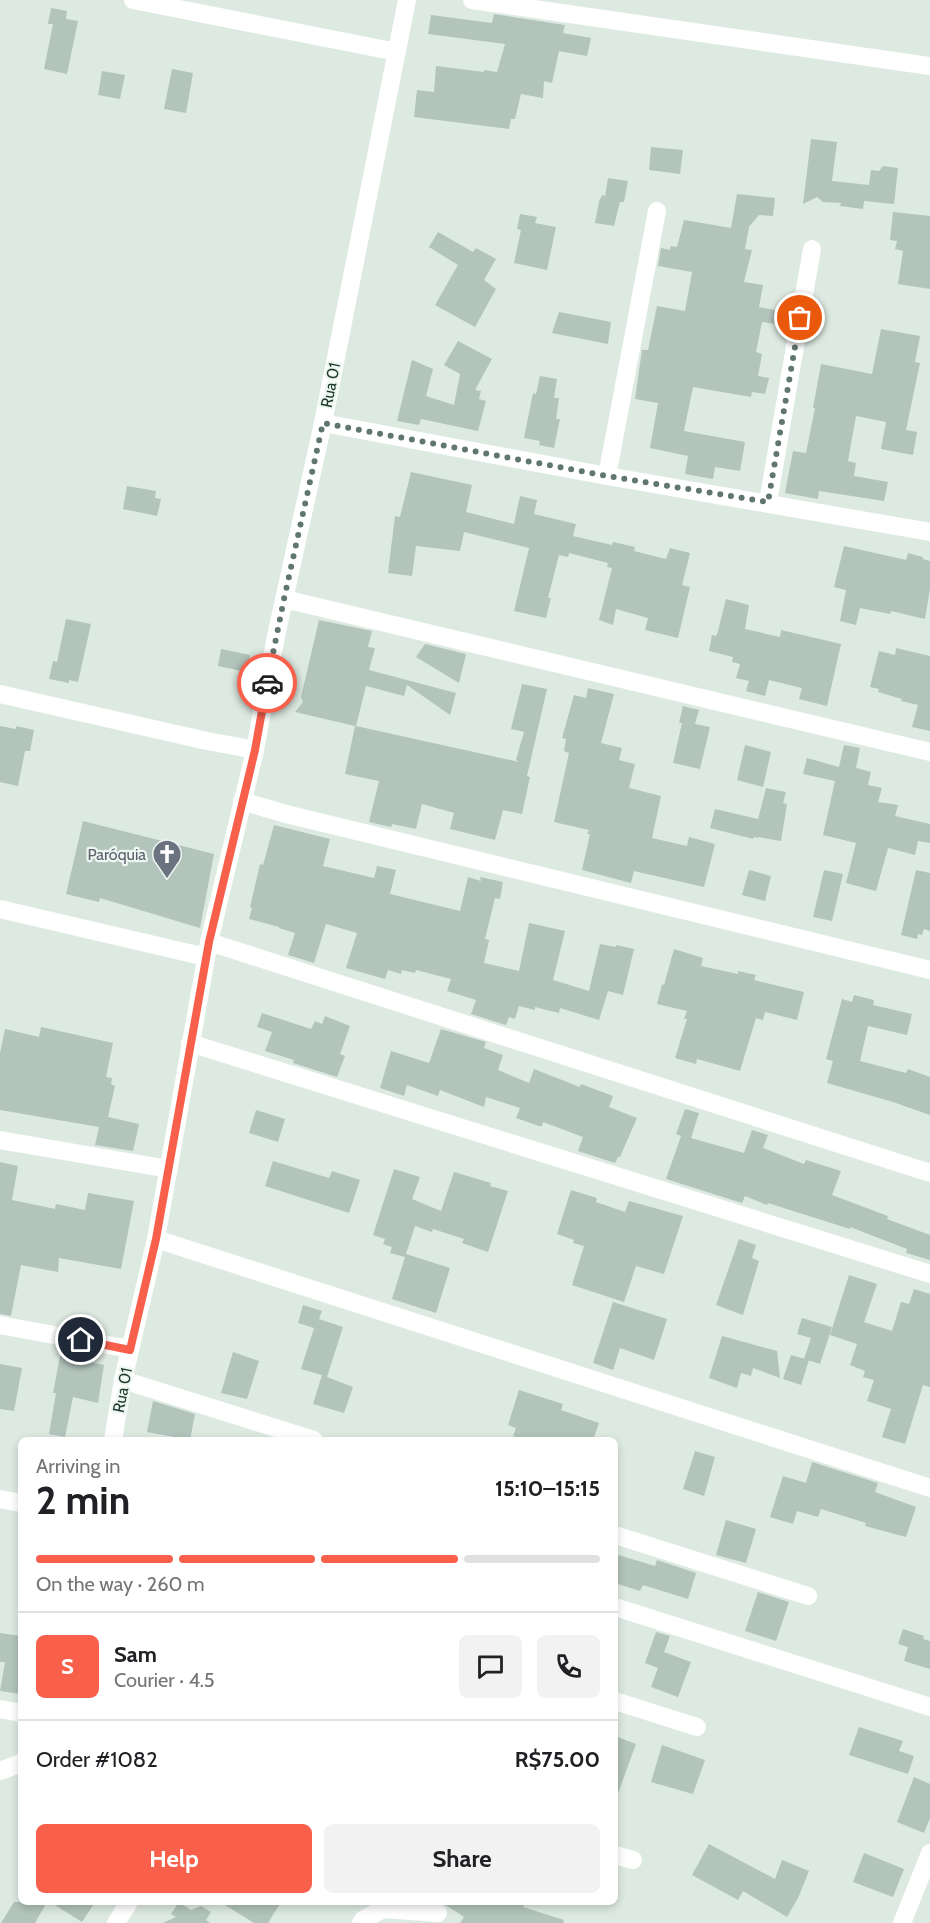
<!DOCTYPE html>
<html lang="en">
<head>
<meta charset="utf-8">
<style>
  :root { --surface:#fff; --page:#f2f2f2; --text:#202124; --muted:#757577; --line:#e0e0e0; --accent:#f8604c }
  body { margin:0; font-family:Cabin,sans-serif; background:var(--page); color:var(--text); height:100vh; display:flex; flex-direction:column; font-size:22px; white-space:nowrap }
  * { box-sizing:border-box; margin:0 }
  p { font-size:20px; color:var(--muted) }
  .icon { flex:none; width:33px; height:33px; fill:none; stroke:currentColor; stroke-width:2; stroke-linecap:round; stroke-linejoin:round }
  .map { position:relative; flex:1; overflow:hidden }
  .sheet { position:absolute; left:18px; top:1437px; width:600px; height:468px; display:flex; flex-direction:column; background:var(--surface); border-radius:9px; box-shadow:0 3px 9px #0003 }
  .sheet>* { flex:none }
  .pin { position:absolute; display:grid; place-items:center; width:51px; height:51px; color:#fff; margin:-26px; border:3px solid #fff; border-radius:50%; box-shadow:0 2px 6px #0007 }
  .courier { position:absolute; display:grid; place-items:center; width:60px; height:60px; margin:-30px; border:4px solid #f8604c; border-radius:50%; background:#fff; color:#222; box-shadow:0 2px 8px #0007 }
  .overview em { font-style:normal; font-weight:800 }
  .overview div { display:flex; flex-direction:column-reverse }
  .overview { display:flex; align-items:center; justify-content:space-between; height:102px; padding:0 18px }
  h1 { font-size:39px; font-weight:800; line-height:45px }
  .bar { display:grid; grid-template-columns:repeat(4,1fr); gap:9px 6px; align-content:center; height:72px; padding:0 18px }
  .bar i { height:8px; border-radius:4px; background:var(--line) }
  .bar .on { background:var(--accent) }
  .bar p { grid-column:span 4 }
  .line { display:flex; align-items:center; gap:15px; padding:0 18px; border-top:2px solid var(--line) }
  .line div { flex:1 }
  .round { display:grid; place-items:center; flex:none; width:63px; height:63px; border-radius:9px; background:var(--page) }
  .action { display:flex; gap:12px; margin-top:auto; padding:12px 18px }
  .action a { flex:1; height:69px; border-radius:9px; background:var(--accent); color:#fff; font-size:24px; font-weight:800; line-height:69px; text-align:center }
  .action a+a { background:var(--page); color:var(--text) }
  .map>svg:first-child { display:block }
  .building { fill:#b2c4bb }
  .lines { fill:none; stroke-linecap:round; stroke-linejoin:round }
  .minor { stroke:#fff; stroke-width:18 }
  .done { stroke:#61776d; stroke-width:6; stroke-dasharray:0 10.8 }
  .route { stroke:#f8604c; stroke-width:8 }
  .labels { text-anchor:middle; stroke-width:4.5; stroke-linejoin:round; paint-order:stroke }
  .street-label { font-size:16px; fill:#1e392e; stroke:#edf6f0 }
  .worship-label { font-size:16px; fill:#5b616d; stroke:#edf6f0; text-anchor:end }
</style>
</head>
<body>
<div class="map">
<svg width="930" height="1923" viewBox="0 0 930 1923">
  <rect width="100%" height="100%" fill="#ddeae2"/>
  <g class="building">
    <polygon points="51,8 67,11 66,19 78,21 67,74 44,69 53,24 48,24"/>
    <polygon points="494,14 565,25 563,33 591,38 587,56 559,51 552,83 544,81 543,98 521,94 515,119 511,119 509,129 414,117 417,90 434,92 436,66 484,72 484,70 497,72 505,44 428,34 431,15 492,23"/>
    <polygon points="172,69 193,73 186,113 164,109"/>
    <polygon points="102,71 125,75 120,99 98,95"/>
    <polygon points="811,139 837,142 832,181 869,185 871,170 879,171 883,166 898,168 894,204 864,201 863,209 840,206 841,203 823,202 817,197 803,204"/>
    <polygon points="651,147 683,150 680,174 649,170"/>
    <polygon points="608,178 628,181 624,202 620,202 614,226 595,223 599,202 602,195 605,196"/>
    <polygon points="737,194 775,198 773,216 759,215 749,227 745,249 752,250 744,282 763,285 759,307 789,313 787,326 762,322 756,352 762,354 758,376 769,378 765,394 752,392 751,397 693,387 684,431 745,442 740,471 715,467 713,479 685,474 688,456 650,448 658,403 635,399 642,350 648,350 657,306 685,311 692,272 658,266 661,248 670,250 671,246 677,247 684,220 731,228"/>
    <polygon points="893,212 930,216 930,289 898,284 903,251 895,249 897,241 890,240"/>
    <polygon points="520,214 537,217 535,223 556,227 547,270 514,263 521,230 517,229"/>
    <polygon points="438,232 473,252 476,248 496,259 484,280 496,289 475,327 435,305 458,265 429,247"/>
    <polygon points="559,312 611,322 608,344 552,333"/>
    <polygon points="881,329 920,336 915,362 920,363 906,430 917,432 913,455 881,449 886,422 856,416 848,461 856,463 854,476 888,482 884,501 819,491 818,499 785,493 793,451 806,453 815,408 813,408 821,364 872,374"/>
    <polygon points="458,341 492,359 475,390 481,391 479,399 486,401 478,431 421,419 419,425 397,421 412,360 433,369 426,396 454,405 460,374 444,365"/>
    <polygon points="540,376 557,379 554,398 559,398 556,419 560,419 554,448 539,445 540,441 524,438 533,393 536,394"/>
    <polygon points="411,472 472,485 466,512 514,524 520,496 537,500 534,514 576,524 573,536 612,545 613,542 635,547 634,551 666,559 670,548 690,553 682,585 690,587 678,638 645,630 648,618 616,609 613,625 599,620 612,568 607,567 608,563 569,553 568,557 559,555 548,598 551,598 546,618 514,611 529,548 464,532 460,551 416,546 412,576 388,573 395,516 400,517"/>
    <polygon points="127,486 156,491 155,498 161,499 157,516 123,509"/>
    <polygon points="844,546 906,560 908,553 923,557 923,559 930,561 930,589 925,619 891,611 890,614 860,608 856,625 840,621 846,590 834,587"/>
    <polygon points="726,599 749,605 745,629 780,637 781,630 841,644 827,706 799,699 802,688 769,680 765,696 746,691 749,681 736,678 740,664 732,662 733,657 709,651 712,635 716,636 718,631"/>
    <polygon points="66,619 91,624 78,682 69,680 69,683 49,679 53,661 57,662"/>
    <polygon points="319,620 372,631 368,647 375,648 369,670 456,693 450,715 407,685 404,696 366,686 356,726 519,762 516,760 524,732 511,729 522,684 547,689 527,776 530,777 522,814 503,810 495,840 450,829 454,813 422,804 416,829 392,824 391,827 369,822 379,781 345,774 355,726 295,712 303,702 301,697"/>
    <polygon points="425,644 466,654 459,683 416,657"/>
    <polygon points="896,648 930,656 930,731 912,727 918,705 901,701 902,699 878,692 879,689 870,687 879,651 895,655"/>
    <polygon points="221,649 250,655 246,672 218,666"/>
    <polygon points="588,688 614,694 601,743 622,748 619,760 635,764 629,788 661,796 652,838 687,846 689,837 715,844 704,887 634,871 631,883 582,870 590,834 587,834 589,830 554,822 569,753 564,751 566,739 562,738 574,695 586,698"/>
    <polygon points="683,706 699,710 695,724 710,727 700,769 673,763 682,723 679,723"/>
    <polygon points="0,726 16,729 16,726 34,730 30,751 25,751 18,786 0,782"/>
    <polygon points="745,745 771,752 763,787 737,780"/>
    <polygon points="844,745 860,748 856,768 871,772 868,785 882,788 878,802 898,805 895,816 930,824 930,843 918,841 915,855 888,848 876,891 846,883 856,843 823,835 835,781 803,774 807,758 839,767"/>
    <polygon points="766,788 786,792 783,803 787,804 781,841 758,837 758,838 754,837 753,839 710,828 715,809 758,819"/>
    <polygon points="83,821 214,854 200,928 100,898 99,902 66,894"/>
    <polygon points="274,825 330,839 323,866 374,878 377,866 396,870 390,894 460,911 468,877 481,881 480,877 503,882 500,899 495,898 485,939 489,940 484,963 519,971 529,923 565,931 553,980 589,991 600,944 616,947 616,945 634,949 623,995 608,991 599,1020 560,1008 559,1013 535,1007 535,1010 519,1006 515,1019 509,1017 506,1025 471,1014 476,1000 447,991 451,979 416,970 415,973 402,970 401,974 388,970 385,979 346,968 357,933 326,924 314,963 288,955 295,933 279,928 279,927 249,919 252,908 250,907 260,864 263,865"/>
    <polygon points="749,870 771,876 765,901 742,895"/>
    <polygon points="824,870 843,874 832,921 813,917"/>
    <polygon points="916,870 930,873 930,931 924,929 922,935 918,934 917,939 901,935"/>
    <polygon points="674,949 703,958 701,966 738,974 738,971 756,975 754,980 804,992 797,1020 765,1012 763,1020 756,1018 740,1071 697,1059 696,1064 675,1058 687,1019 684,1019 687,1011 657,1004 662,984 664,985"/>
    <polygon points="854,995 874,1000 873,1005 912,1014 907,1035 868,1026 860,1061 906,1073 908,1069 930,1077 930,1115 893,1102 827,1083 833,1061 826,1059 842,999 852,1002"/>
    <polygon points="262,1013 311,1029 315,1021 322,1024 325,1016 350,1026 340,1054 345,1056 337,1077 293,1063 294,1060 265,1051 272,1032 257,1027"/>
    <polygon points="41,1027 113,1043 106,1077 112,1078 111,1084 115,1086 108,1117 139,1124 133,1151 95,1145 99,1127 0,1110 0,1053 5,1029 39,1037"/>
    <polygon points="441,1029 486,1042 484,1048 503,1055 498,1070 529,1083 534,1069 580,1087 581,1084 613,1096 609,1107 637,1118 620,1157 618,1157 615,1163 578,1151 583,1137 543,1122 542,1126 539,1126 516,1118 520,1108 486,1097 484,1107 440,1090 438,1096 407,1085 404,1096 380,1088 391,1051 429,1063"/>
    <polygon points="685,1109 699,1113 691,1138 744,1153 752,1130 768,1135 763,1148 804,1164 806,1160 841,1171 832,1195 888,1216 887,1219 930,1235 930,1260 906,1253 907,1249 850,1227 850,1229 768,1203 767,1205 745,1196 742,1203 666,1179 681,1136 676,1134"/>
    <polygon points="256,1110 285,1119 278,1142 249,1133"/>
    <polygon points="273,1161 329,1178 332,1171 360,1180 349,1213 265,1186"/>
    <polygon points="0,1162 18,1166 12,1200 55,1209 56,1204 85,1210 88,1193 134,1201 121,1269 59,1258 58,1272 21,1265 11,1316 0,1314"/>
    <polygon points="394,1169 420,1177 412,1199 441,1211 454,1172 491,1183 490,1186 508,1191 488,1252 462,1243 464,1239 433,1229 432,1232 415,1226 406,1254 450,1268 436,1313 392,1299 405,1257 390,1253 392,1247 383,1244 385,1239 373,1235"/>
    <polygon points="571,1190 597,1198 596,1202 625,1212 629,1201 683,1216 664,1274 636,1266 624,1302 572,1285 584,1246 573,1243 574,1240 557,1234"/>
    <polygon points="739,1239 756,1245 752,1258 759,1261 743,1315 716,1305"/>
    <polygon points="849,1275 877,1284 864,1322 892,1331 901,1302 909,1304 914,1289 930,1294 930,1387 923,1385 905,1444 882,1437 891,1409 867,1401 874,1380 863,1377 865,1371 850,1365 857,1344 830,1335"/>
    <polygon points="613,1302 667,1319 654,1360 620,1348 613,1370 593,1363"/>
    <polygon points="303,1305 322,1311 319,1319 343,1327 327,1377 353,1387 344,1413 313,1404 322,1375 301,1369 314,1328 298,1323"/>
    <polygon points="802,1318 832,1327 820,1364 804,1359 811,1338 797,1334"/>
    <polygon points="722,1336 777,1351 780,1378 753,1368 751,1376 741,1373 737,1388 709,1378"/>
    <polygon points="233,1352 259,1361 247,1399 221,1393"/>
    <polygon points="791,1355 809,1360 801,1385 783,1379"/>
    <polygon points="60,1356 104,1365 98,1403 73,1397 65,1437 49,1434 56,1393 53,1393"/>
    <polygon points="0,1364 22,1368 14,1411 0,1409"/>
    <polygon points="519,1390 563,1404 561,1410 599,1423 593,1440 525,1440 513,1436 516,1428 508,1425"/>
    <polygon points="153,1401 195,1414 190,1440 147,1432"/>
    <polygon points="695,1451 715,1457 704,1496 683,1489"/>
    <polygon points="812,1462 878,1483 875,1492 916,1507 906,1537 865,1526 866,1523 821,1509 818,1517 797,1511 793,1524 770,1517 783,1476 806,1483"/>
    <polygon points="726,1520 756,1529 746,1563 716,1555"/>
    <polygon points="615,1554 655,1566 657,1560 696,1573 688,1599 643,1585 640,1591 615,1583"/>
    <polygon points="758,1592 789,1602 776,1641 745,1631"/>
    <polygon points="903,1629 924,1636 923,1639 930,1641 930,1669 904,1661 908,1647 898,1644"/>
    <polygon points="656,1632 670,1636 664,1652 691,1662 678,1697 651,1687 658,1668 645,1663"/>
    <polygon points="0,1633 21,1636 21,1694 0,1691 5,1662 0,1662"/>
    <polygon points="859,1727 903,1741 899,1751 914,1756 908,1774 849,1755"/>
    <polygon points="615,1736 636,1744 617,1796 615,1796"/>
    <polygon points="662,1745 705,1760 693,1794 651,1782"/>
    <polygon points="914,1777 930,1784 930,1818 924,1833 897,1822"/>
    <polygon points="709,1844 775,1879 782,1860 809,1871 798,1898 787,1917 743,1891 738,1900 692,1875"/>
    <polygon points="864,1853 904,1869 893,1897 853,1882"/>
    <polygon points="14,1902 47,1902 35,1923 1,1923"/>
    <polygon points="50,1902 95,1902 82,1922"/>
    <polygon points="179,1902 191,1910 201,1906 211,1912 206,1920 210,1923 163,1923 176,1917 171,1914"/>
    <polygon points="220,1902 281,1902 268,1923 254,1923"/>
    <polygon points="441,1902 525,1902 523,1907 564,1920 563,1923 460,1923 464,1917"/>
  </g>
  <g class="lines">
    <g class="minor">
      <polyline points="133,0 397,52"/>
      <polyline points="472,0 930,66"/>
      <polyline points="323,423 607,476 930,532"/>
      <polyline points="607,476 657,211"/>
      <polyline points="768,502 812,249"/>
      <polyline points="284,599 930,752"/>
      <polyline points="0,694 207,741 255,750"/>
      <polyline points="242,801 286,814 930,970"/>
      <polyline points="0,909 206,957"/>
      <polyline points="209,942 930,1173"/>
      <polyline points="190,1043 930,1274"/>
      <polyline points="0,1140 169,1169"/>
      <polyline points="156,1239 930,1488"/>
      <polyline points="0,1325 130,1349"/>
      <polyline points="123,1380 314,1440"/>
      <polyline points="113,1440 123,1380 156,1239 209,942 255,750 276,636 323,423 407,0"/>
      <polyline points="0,1499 21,1503"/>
      <polyline points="615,1535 808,1596"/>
      <polyline points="615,1607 930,1707"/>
      <polyline points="615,1701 697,1727"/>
      <polyline points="0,1709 21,1713"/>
      <polyline points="0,1771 21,1763"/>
      <polyline points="615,1855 633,1860"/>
      <polyline points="116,1923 129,1902"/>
      <polyline points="361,1923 363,1920 383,1909 438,1913"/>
      <polyline points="902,1923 930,1853"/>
    </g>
  </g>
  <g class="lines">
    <polyline class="done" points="267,683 284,599 323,423 607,476 768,502 800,318"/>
    <polyline class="route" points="81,1340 130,1350 156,1239 209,942 255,750 267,683"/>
  </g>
  <defs>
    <g id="church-pin" transform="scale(1.5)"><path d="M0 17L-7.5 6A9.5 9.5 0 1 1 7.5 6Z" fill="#6b7280" stroke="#edf6f0"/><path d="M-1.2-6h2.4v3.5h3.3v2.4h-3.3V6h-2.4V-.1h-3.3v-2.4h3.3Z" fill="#fff"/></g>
  </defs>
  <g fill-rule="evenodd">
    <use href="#church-pin" x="167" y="854"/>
  </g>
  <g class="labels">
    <g class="street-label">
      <text transform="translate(330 385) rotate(-79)" y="6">Rua 01</text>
      <text transform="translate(122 1390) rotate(-79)" y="6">Rua 01</text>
    </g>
    <g class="worship-label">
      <text x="146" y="860">Paróquia</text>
    </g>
  </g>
</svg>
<div class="pin" style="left:800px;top:318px;background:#ea580c"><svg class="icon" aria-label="bag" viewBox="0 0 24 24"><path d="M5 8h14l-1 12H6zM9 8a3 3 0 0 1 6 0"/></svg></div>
<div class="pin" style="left:81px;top:1340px;background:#1f2937"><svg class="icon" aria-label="home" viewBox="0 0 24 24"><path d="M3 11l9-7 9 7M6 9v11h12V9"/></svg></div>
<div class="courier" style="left:267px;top:683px"><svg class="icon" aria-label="car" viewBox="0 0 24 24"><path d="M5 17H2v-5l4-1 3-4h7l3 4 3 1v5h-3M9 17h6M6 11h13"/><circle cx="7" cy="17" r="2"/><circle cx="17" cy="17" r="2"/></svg></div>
<section class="sheet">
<div class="overview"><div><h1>2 min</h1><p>Arriving in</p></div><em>15:10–15:15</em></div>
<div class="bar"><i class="on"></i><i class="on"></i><i class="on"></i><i></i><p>On the way · 260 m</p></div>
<div class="line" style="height:108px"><b class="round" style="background:var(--accent);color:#fff">S</b><div><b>Sam</b><p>Courier · 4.5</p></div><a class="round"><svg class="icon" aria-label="chat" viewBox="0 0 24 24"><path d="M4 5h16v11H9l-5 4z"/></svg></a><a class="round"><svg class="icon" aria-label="phone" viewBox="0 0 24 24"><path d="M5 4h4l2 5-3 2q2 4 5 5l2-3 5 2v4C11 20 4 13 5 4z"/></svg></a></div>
<div class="line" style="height:78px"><div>Order #1082</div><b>R$75.00</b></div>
<div class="action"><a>Help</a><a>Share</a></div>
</section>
</div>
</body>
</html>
